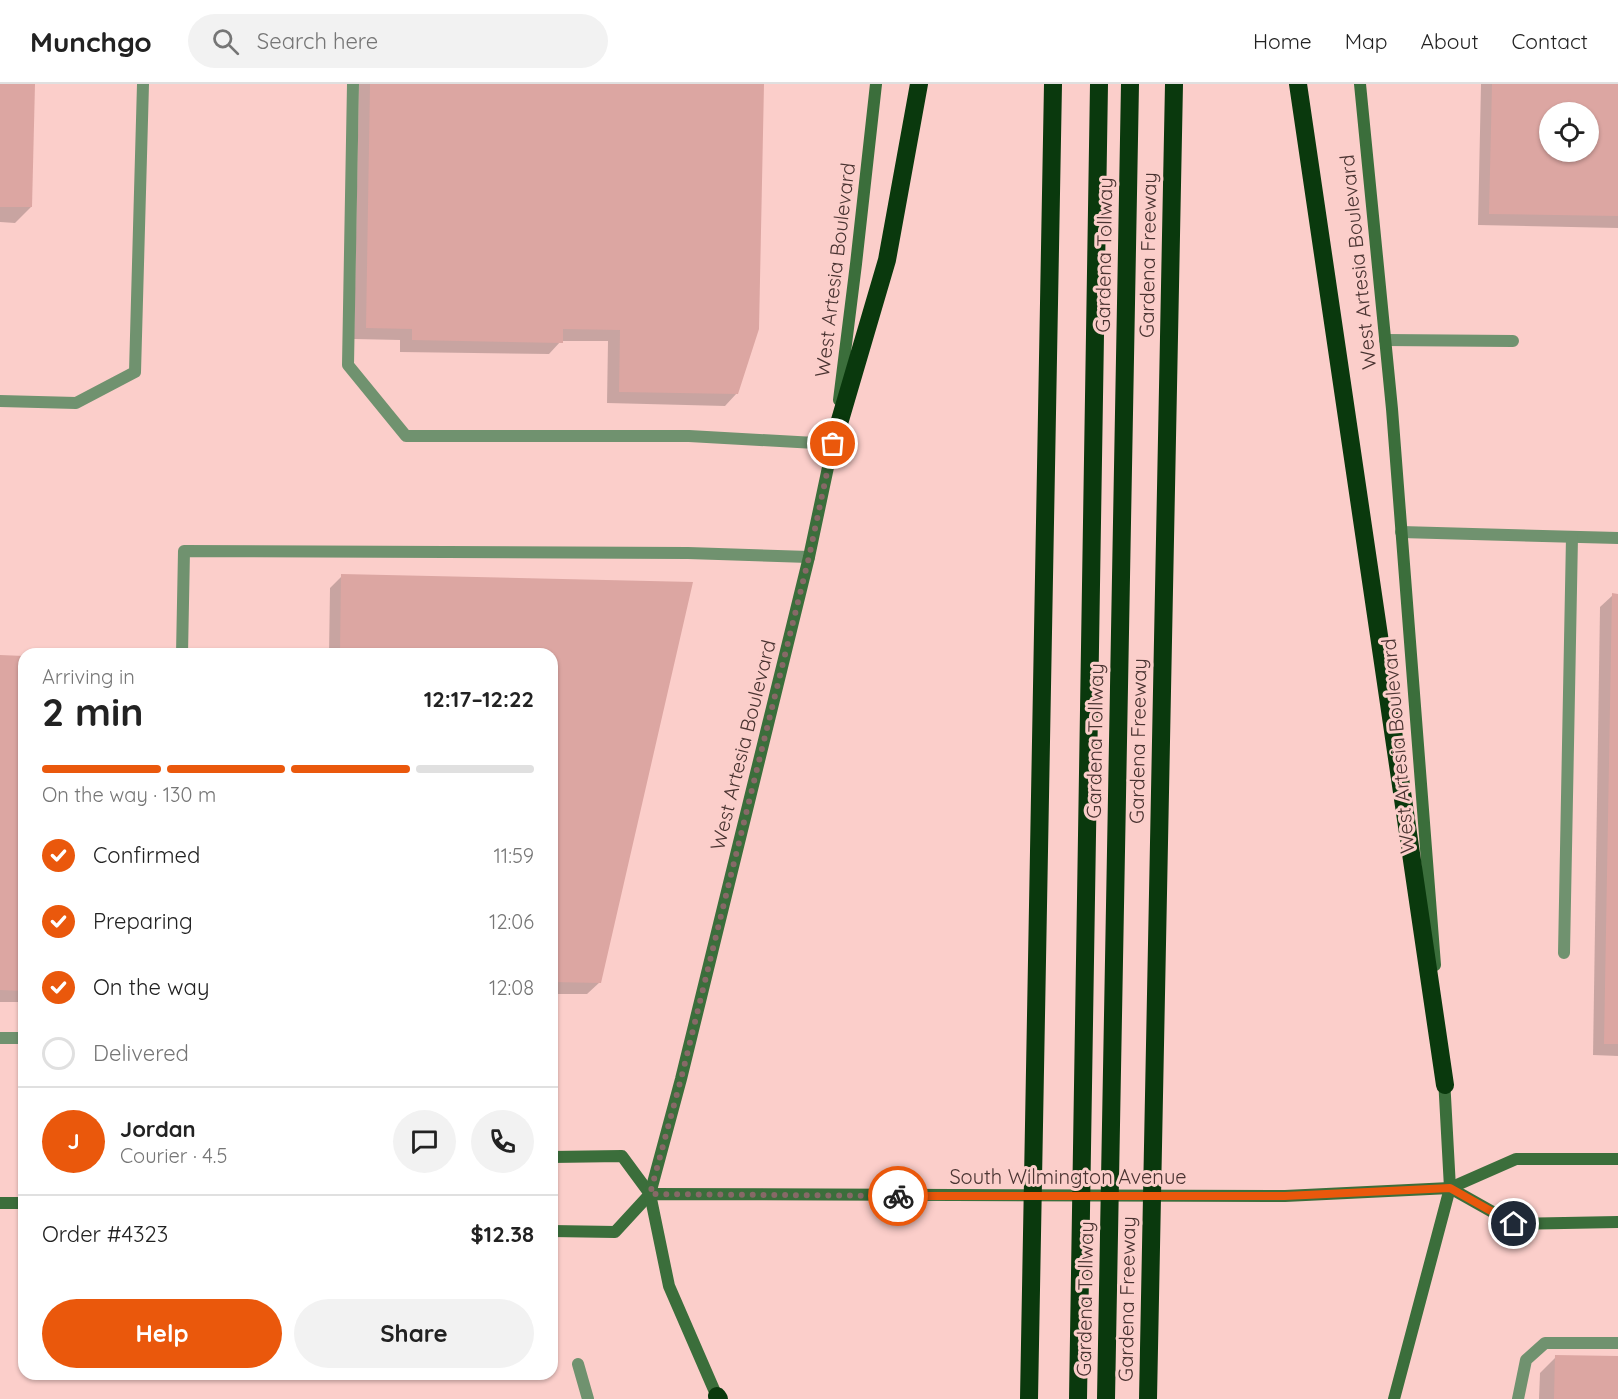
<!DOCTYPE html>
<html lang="en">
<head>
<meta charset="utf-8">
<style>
  :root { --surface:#fff; --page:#f2f2f2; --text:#222; --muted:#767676; --line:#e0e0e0; --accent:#ea580c }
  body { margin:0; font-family:Quicksand,sans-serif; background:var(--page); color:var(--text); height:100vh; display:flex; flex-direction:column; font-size:22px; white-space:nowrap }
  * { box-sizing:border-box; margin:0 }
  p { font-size:20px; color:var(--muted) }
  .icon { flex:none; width:33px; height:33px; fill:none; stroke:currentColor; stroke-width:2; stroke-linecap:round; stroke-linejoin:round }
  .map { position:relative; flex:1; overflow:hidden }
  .sheet { position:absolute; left:18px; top:564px; width:540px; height:732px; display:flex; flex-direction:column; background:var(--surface); border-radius:18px; box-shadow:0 2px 4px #0004 }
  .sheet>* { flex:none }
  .controls { position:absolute; left:1539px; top:18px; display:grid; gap:12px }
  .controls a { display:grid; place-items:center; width:60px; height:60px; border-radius:50%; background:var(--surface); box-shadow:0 2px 4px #0004; font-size:30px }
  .pin { position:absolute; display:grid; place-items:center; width:51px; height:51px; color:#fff; margin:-26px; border:3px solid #fff; border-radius:50%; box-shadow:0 2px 6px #0007 }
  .courier { position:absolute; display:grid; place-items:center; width:60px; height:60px; margin:-30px; border:4px solid #ea580c; border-radius:50%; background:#fff; color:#222; box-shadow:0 2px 8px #0007 }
  .overview em { font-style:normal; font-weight:700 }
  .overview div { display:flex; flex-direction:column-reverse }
  .overview { display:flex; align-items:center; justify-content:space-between; height:102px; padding:0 24px }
  h1 { font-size:39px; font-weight:700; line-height:45px }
  .bar { display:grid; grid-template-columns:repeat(4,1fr); gap:9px 6px; align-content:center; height:72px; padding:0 24px }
  .bar i { height:8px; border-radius:4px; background:var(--line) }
  .bar .selected { background:var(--accent) }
  .bar p { grid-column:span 4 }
  .line { display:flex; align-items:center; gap:15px; padding:0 24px; border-top:2px solid var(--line) }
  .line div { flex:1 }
  .round { display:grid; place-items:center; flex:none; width:63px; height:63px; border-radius:32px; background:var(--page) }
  ol { padding:0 24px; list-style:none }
  li { display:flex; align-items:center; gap:18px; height:66px }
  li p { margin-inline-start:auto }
  li .icon { padding:6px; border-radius:50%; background:var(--accent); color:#fff; stroke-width:4 }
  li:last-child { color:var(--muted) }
  li i { width:33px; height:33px; border:3px solid var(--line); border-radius:50% }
  .action { display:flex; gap:12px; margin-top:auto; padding:12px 24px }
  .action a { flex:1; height:69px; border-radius:36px; background:var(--accent); color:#fff; font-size:24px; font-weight:700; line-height:69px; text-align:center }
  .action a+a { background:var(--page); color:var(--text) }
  header { display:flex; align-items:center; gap:36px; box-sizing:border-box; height:84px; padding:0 30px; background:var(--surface); border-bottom:2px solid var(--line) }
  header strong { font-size:28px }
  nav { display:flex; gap:33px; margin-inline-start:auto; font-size:21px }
  .search { width:420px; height:54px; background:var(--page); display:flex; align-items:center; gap:15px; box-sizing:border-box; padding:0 21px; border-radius:33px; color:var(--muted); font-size:22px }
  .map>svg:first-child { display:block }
  .shadow { fill:#0003; fill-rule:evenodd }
  .building { fill:#dca6a2; fill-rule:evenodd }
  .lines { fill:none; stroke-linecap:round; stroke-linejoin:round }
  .lane { stroke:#70926f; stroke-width:12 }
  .secondary { stroke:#3b6e3b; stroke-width:12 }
  .highway { stroke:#0a390d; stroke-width:18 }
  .done { stroke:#876967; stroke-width:6; stroke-dasharray:0 10.8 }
  .route { stroke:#ea580c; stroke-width:8 }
  .labels { text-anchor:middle; stroke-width:6; stroke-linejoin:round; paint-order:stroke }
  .street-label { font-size:20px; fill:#493331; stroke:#fbceca }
</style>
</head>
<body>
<header>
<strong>Munchgo</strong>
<div class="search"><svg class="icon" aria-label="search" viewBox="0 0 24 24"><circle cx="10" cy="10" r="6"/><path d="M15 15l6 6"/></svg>Search here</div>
<nav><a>Home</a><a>Map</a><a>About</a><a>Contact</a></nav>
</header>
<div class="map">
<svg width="1618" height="1315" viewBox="0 0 1618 1315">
  <rect width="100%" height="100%" fill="#fbceca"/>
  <g class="shadow">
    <polygon points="0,0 33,0 31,123 15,139 0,138"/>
    <polygon points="359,0 762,0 737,309 725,322 607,319 608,257 561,257 549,270 400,268 400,256 354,255"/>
    <path d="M1481,0H1618V144L1478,141ZM1550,28H1588V68H1550Z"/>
    <polygon points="342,492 691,499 600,898 587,910 552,910 552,570 329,570 330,504"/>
    <polygon points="1613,511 1618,511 1618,972 1593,971 1600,523"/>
    <polygon points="0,573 24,573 23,918 0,918"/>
    <polygon points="1556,1273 1618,1274 1618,1315 1539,1315 1540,1289"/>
  </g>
  <g class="building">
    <polygon points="0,0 35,0 32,123 0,123"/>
    <polygon points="370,0 764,0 759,245 738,310 619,308 620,246 563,245 563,259 412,256 412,245 366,244"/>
    <path d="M1492,0H1618V132L1489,130ZM1550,28H1588V68H1550Z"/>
    <polygon points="341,490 693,498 601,899 552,898 552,570 340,570"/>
    <polygon points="1612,509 1618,510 1618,960 1604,960"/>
    <polygon points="0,571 24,572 24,907 0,906"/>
    <polygon points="1555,1271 1618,1272 1618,1315 1554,1315"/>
  </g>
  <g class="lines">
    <g class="lane">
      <polyline points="353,0 348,281 406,352 689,352 833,360"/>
      <polyline points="1385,256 1513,257"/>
      <polyline points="0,317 76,319 135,288 143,0"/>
      <polyline points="1401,448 1618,454"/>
      <polyline points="182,570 184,467 688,469 809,473"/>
      <polyline points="1564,869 1572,453"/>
      <polyline points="0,954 24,954"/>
      <polyline points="578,1280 588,1315"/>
      <polyline points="1518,1315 1526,1276 1545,1259 1618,1259"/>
    </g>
    <g class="secondary">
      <polyline points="1360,0 1392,325 1435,881"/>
      <polyline points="839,316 856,180 876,0"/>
      <polyline points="552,1073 622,1072 650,1110"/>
      <polyline points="1450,1104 1514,1140 1618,1138"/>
      <polyline points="0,1119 24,1119"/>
      <polyline points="552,1147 615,1148 650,1110 1285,1112 1450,1104 1516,1075 1618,1075"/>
      <polyline points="718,1315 669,1202 650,1110 681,995 809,473 834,355"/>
      <polyline points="1394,1315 1450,1104 1444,994"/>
    </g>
    <g class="highway">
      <polyline points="1298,0 1445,1001"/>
      <polyline points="833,360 887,176 919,0"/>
      <polyline points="717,1312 719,1315"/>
      <polyline points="1029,1315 1053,0"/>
      <polyline points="1078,1315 1099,0"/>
      <polyline points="1106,1315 1130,0"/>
      <polyline points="1148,1315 1174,0"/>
    </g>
  </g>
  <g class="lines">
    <polyline class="done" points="833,360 809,473 681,995 650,1110 898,1112"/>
    <polyline class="route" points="898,1112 1285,1112 1450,1104 1514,1140"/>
  </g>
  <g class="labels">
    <g class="street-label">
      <text transform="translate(1104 171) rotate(-89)" y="7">Gardena Tollway</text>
      <text transform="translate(1148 171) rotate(-89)" y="7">Gardena Freeway</text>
      <text transform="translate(1358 178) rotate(-96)" y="7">West Artesia Boulevard</text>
      <text transform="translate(835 186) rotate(-83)" y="7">West Artesia Boulevard</text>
      <text transform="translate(1095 657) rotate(-89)" y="7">Gardena Tollway</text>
      <text transform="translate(1138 657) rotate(-89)" y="7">Gardena Freeway</text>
      <text transform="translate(743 661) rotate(-76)" y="7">West Artesia Boulevard</text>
      <text transform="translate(1398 662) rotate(-95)" y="7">West Artesia Boulevard</text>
      <text x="1068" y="1100">South Wilmington Avenue</text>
      <text transform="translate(1085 1215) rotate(-89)" y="7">Gardena Tollway</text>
      <text transform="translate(1127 1215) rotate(-89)" y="7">Gardena Freeway</text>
    </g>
  </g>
</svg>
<div class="controls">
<a><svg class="icon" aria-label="locate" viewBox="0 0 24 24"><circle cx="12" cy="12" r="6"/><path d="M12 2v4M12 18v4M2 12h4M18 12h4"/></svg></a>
</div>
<div class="pin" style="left:833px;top:360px;background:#ea580c"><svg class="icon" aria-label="bag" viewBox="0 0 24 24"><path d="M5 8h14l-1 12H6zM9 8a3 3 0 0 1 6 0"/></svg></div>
<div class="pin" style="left:1514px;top:1140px;background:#1f2937"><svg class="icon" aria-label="home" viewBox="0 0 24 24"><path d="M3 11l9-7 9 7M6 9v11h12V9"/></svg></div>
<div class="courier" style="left:898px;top:1112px"><svg class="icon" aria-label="bike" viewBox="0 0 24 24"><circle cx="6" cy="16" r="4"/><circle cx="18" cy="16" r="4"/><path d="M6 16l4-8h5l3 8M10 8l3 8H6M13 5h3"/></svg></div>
<section class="sheet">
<div class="overview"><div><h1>2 min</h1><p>Arriving in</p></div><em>12:17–12:22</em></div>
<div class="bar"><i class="selected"></i><i class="selected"></i><i class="selected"></i><i></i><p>On the way · 130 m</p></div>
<ol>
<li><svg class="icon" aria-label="check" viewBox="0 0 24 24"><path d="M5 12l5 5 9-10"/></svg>Confirmed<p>11:59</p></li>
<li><svg class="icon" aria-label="check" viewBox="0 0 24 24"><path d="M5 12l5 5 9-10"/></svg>Preparing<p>12:06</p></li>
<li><svg class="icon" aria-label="check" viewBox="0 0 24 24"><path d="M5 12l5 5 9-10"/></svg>On the way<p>12:08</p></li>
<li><i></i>Delivered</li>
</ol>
<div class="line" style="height:108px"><b class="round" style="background:var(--accent);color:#fff">J</b><div><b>Jordan</b><p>Courier · 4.5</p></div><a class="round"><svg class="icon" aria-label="chat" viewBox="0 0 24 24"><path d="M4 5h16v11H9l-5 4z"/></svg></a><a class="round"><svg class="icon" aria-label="phone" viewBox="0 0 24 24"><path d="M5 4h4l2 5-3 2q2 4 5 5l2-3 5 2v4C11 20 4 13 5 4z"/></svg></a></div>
<div class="line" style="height:78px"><div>Order #4323</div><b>$12.38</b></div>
<div class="action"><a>Help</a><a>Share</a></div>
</section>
</div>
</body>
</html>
